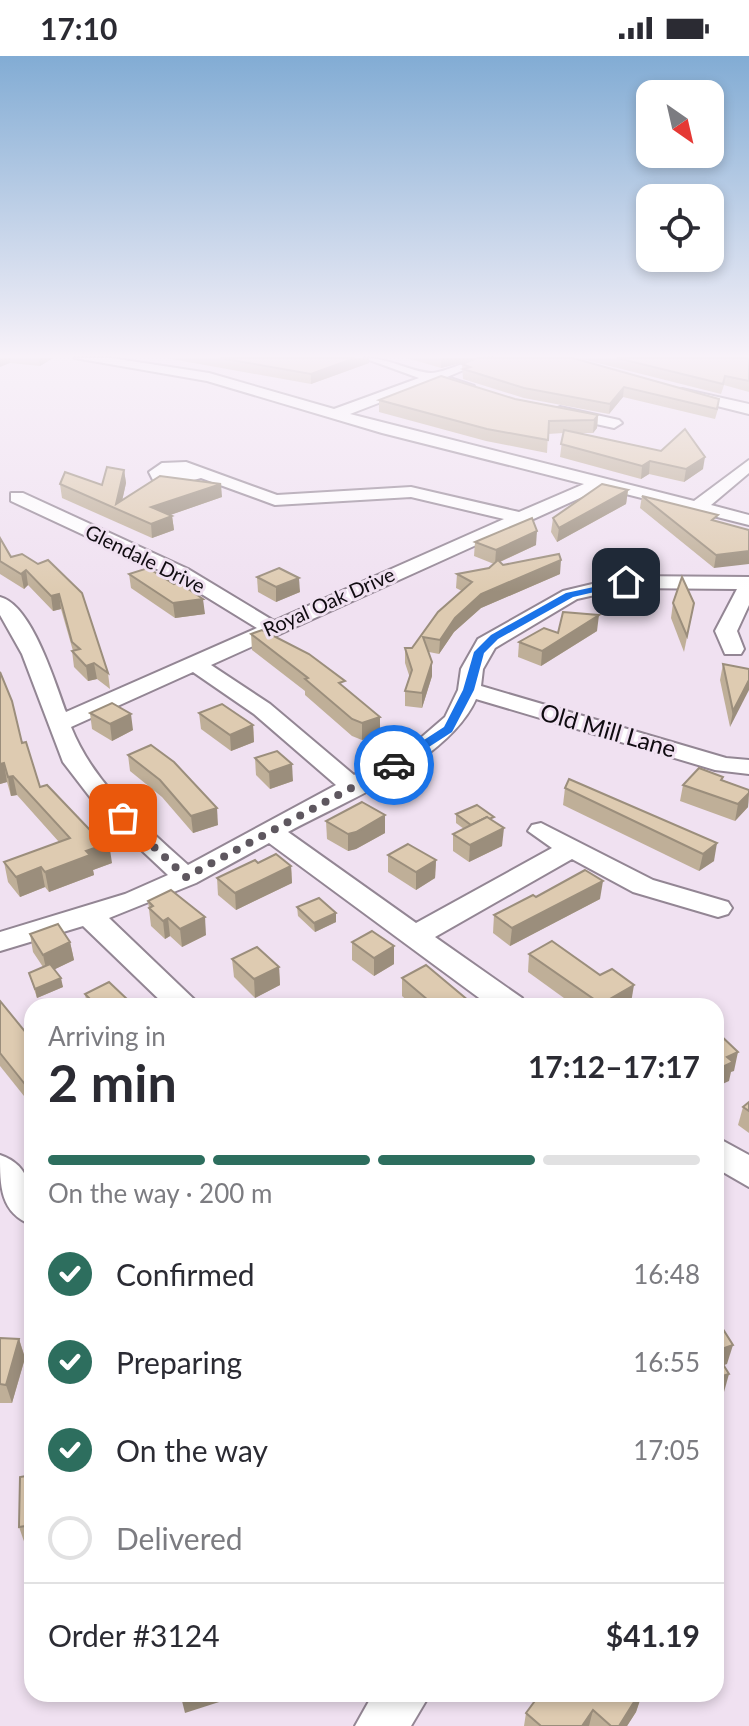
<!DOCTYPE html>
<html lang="en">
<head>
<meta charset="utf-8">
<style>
  :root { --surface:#fff; --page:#f2f2f3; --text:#2b2b33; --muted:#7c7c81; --line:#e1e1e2; --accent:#2d6e5e }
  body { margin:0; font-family:Lato,sans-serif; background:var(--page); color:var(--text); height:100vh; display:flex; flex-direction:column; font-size:30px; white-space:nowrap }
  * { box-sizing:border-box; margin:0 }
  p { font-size:26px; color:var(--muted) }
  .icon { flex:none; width:44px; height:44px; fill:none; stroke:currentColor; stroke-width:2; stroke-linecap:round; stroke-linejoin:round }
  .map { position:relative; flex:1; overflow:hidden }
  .panel { position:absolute; left:24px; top:942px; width:700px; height:704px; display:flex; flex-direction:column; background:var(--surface); border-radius:24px; box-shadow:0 4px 12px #0003 }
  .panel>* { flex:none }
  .needle { width:52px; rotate:146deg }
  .controls { position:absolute; left:636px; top:24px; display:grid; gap:16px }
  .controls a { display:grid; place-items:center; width:88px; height:88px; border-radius:16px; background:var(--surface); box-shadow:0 4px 12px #0003; font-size:40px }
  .pin { position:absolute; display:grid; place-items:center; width:68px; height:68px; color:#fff; margin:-34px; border-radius:16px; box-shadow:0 4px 12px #0006 }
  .courier { position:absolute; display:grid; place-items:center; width:80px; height:80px; margin:-40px; border:6px solid #1a73e8; border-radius:50%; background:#fff; color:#222; box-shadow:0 2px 10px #0007 }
  .head em { font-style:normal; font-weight:700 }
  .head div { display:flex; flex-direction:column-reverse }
  .head { display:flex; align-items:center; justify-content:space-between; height:136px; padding:0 24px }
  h1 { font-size:52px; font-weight:700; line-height:60px }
  .bar { display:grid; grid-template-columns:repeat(4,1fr); gap:12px 8px; align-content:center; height:96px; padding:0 24px }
  .bar i { height:10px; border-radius:6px; background:var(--line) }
  .bar .on { background:var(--accent) }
  .bar p { grid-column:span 4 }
  .line { display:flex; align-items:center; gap:20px; padding:0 24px; border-top:2px solid var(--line) }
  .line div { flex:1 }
  ol { padding:0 24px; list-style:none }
  li { display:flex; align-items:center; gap:24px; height:88px }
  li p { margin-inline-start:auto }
  li .icon { padding:8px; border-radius:50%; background:var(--accent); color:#fff; stroke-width:4 }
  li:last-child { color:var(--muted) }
  li i { width:44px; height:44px; border:4px solid var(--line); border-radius:50% }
  .status { display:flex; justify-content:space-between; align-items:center; height:56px; padding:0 40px; background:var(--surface); direction:ltr }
  .status svg { height:22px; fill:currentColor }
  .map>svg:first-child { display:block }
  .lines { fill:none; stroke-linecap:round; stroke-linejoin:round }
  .minor-casing { stroke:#938694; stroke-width:4 }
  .minor { fill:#fff; fill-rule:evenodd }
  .wall { fill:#bfaf98 }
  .shaded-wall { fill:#9b8e7c }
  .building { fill:#decbb1; stroke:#9b8e7c; stroke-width:2 }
  .route { fill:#1a73e8 }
  .done { stroke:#5e575f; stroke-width:8; stroke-dasharray:0 14.4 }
  .labels { text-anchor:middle; stroke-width:6; stroke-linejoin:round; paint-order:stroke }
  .far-street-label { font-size:20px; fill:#100c11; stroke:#f0e1f1 }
  .street-label { font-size:24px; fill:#100c11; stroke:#f0e1f1 }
</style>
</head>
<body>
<div class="status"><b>17:10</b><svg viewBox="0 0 49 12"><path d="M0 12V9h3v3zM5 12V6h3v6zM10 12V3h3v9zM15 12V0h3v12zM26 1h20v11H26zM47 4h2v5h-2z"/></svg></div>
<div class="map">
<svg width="749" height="1670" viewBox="0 0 749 1670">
  <rect width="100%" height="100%" fill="#f0e1f1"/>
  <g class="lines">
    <g class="minor-casing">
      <g id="minor">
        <path d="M75,302H111L209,317L334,353L419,322L364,302C391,302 410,316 431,317C446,317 468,302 492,302L447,321L474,330V336L433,326L350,358L694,445L749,404V417L711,449L749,459V469L602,432L211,609L270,648L354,719L416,686L445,661L458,634L461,613L478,583L563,535L626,520L749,521V549L737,575L744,593L741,598H725L715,575L737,533L626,532L577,543L495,592L483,613L481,630L726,702L749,704V718L715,714L476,643C448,705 347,744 288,776L416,867L552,792L528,775L532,769L541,767L653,824L728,846L732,852L728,858L718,861L633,836L572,803L435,881L522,942L527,950H490L269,787L196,827L109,862L201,950H166L83,870L0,895V876L125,838L168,819L103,758L63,706L22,598L0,559V541C32,549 55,627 66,656L257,572L174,521L11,445V437H23L188,513L274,565L504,463L411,441L275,449L201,422L179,428L153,424L149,416L162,407L186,406L277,439L411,431L519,456L584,428L382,377L207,325ZM193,616L254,658L336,729L188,809C142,767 95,730 71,671Z"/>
        <polygon points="682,333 749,348 749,358 677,340 675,337"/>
        <polygon points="560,351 619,364 622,367 614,372 555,359 555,353"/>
        <polygon points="716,1081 749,1099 749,1131 716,1112"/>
        <path d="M0,1099C33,1110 32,1139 32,1169C0,1157 0,1130 0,1099Z"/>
        <polygon points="373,1638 430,1638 411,1670 355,1670"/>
      </g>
    </g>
    <use href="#minor" class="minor"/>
  </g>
  <g class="wall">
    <polygon points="0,302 53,302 40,310 10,307"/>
    <polygon points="166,302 369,302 369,307 311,328"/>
    <polygon points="407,302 573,302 718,353 715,363 623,341 609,358 524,342 463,323 462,308 474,304 441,312"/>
    <polygon points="578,302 746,302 749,303 749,336 724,329 721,338"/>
    <polygon points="379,344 598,359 597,372 593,377 577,377 703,413 684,426 649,418 641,423 560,401 563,377 548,378 547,397 486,385 379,356"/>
    <polygon points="124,414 126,427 122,445 222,441 170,459 172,460 174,474 152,482 62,442 60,428 102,429"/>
    <polygon points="628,434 626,448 557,486 551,476 553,462"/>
    <polygon points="642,440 717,466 749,474 714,512 640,452"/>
    <polygon points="0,482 11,501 38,508 108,617 110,633 97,623 88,625 74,611 72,595 73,595 61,553 53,555 28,529 24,533 0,518"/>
    <polygon points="475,486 536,489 500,506 503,509 560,518 481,552 454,576 439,598 429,596 432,620 422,652 405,650 405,635 410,622 405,607 405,592 412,592 462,535 456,532 457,518 489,512 494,508 474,500"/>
    <polygon points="129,518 205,558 175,562 131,532"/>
    <polygon points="257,521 300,536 276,546 258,536"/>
    <polygon points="673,547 694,547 684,596 671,562"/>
    <polygon points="597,575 541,610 518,601 519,586 558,577"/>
    <polygon points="251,578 345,632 380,661 380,678 362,684 352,680 305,639 305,635 252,594"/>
    <polygon points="723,608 749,613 730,671 720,624"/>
    <polygon points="0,616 22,687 40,731 112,807 93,814 94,819 49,836 45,831 20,841 8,826 4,806 59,786 17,739 11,740 7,726 0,728"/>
    <polygon points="90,657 133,674 112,685 92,673"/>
    <polygon points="199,657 253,669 254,686 231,695 201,673"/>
    <polygon points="128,699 218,769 193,777 162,741 130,715"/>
    <polygon points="255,702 293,725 270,733 256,719"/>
    <polygon points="569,723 714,805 699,815 563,749 565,732"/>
    <polygon points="723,724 749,734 748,751 735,765 680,745 683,729"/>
    <polygon points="456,758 493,765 502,790 469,806 453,795 453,778 464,773 456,767"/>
    <polygon points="326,765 385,777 356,793 348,795 327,783"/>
    <polygon points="388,799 436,804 435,822 416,834 388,816"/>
    <polygon points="258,807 291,810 292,827 236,854 218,839 217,822"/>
    <polygon points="536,841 600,843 510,890 493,877 494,859"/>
    <polygon points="148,845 206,879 182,891 170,880 165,883 151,870"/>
    <polygon points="297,851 336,857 336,866 315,876 298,860"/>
    <polygon points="30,878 70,886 74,904 55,913 63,931 37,942 29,917 43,911 33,896"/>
    <polygon points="352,886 394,908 374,920 352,904"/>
    <polygon points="529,898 631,947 626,950 575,950 528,916"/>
    <polygon points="232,903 279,911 280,929 255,942 234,921"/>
    <polygon points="402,922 475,950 413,950 402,940"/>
    <polygon points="85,938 129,950 87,950"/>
    <polygon points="0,945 32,984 32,1050 0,1010"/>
    <polygon points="749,1046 749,1077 738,1069 743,1051"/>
    <polygon points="0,1282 19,1283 25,1302 12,1347 0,1347"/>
    <polygon points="32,1419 32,1497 28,1497 19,1471"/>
    <polygon points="533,1638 642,1638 636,1656 627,1670 524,1670 526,1657 536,1643 533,1640"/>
  </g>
  <g class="shaded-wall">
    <polygon points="10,302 10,307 0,311 0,303"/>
    <polygon points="39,302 53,302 40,310"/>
    <polygon points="355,302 369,302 369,307 311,328 311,318"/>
    <polygon points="441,302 479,302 441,312"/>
    <polygon points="624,331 623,341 609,358 610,348"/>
    <polygon points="598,359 597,372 593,377 594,364"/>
    <polygon points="705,401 703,413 684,426 686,413"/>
    <polygon points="650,405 649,418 641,423 642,410"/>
    <polygon points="124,414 126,427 120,454 116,448"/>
    <polygon points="221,428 222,441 153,465 151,451"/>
    <polygon points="628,434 626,448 557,486 559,472"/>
    <polygon points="172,460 174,474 152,482 151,468"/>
    <polygon points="537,475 536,489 495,508 496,494"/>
    <polygon points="749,495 749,508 714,512 716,499"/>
    <polygon points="561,504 560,518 481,552 454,576 439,598 440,584 455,562 481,538"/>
    <polygon points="26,514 28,529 24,533 21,518"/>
    <polygon points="299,522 300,536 276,546 276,531"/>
    <polygon points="59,538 61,553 53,555 51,540"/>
    <polygon points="203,543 205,558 175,562 173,547"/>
    <polygon points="599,559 597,575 541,610 542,595"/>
    <polygon points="432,606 432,620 422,652 422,637"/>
    <polygon points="94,607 97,623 88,625 86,610"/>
    <polygon points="749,624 749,634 730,671 733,655"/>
    <polygon points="131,658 133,674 112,685 110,668"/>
    <polygon points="380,661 380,678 362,684 362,667"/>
    <polygon points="253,669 254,686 231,695 230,679"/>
    <polygon points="4,707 7,726 0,728 0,708"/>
    <polygon points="292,708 293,725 270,733 269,716"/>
    <polygon points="13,720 17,739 11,740 8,721"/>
    <polygon points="749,737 748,751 735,765 738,748"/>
    <polygon points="217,752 218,769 193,777 191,760"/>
    <polygon points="385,759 385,777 356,793 348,795 348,778"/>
    <polygon points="504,772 502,790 469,806 470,789"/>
    <polygon points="109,787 112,807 93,814 94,819 49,836 45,816 86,795"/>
    <polygon points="717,787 714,805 699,815 703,798"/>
    <polygon points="436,804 435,822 416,834 416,816"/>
    <polygon points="291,810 292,827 236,854 235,837"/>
    <polygon points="41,811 45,831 20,841 16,821"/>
    <polygon points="603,825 600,843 510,890 512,872"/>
    <polygon points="336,857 336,866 315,876 314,867"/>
    <polygon points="205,861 206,879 182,891 180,873"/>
    <polygon points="168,862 170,880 165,883 163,865"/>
    <polygon points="70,886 74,904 47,917 43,899"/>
    <polygon points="394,890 394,908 374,920 374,902"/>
    <polygon points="279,911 280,929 255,942 254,923"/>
    <polygon points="61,922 63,931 37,942 35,933"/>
    <polygon points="634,929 631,947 626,950 601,950 601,948"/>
    <polygon points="128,944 129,950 116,950"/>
    <polygon points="738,996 734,1015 731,1016 729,1025 716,1031 716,1014 727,1001"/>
    <polygon points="19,1283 25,1302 12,1347 6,1329"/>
    <polygon points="733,1289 727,1308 716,1312 716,1295"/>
    <polygon points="729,1318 724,1336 716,1339 716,1322"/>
    <polygon points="189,1638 244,1638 185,1657 181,1641"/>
    <polygon points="639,1638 642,1638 636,1656 627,1670 619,1670"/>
    <polygon points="593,1654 589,1670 582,1670"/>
  </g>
  <g class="building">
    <polygon points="220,302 355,302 311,318"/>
    <polygon points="477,302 573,302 719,343 717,353 624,331 610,348 524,332 463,313 470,311 462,308"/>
    <polygon points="617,302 746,302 749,303 749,325 725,320 723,328"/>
    <polygon points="441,320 515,343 598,359 594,364 549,365 548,384 487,373 379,344"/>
    <polygon points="685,373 705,401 686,413 650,405 642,410 561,388 564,374 661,395"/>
    <polygon points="107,411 124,414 116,448 160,420 221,428 151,451 172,460 151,468 60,428 65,416 102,429"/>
    <polygon points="602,428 628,434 559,472 553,462"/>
    <polygon points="642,440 718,459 712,464 749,474 749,495 716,499"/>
    <polygon points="532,462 537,475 496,494 475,486"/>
    <polygon points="0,482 11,501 22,498 38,508 48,504 82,537 108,617 94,607 86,610 72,595 80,593 72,586 59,538 51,540 26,514 21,518 0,505"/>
    <polygon points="559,498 561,504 481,538 455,562 440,584 423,581 432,606 422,637 405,635 412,614 405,592 412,592 438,556 472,526 457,518 489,512 498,504 503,509"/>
    <polygon points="148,512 174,528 178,526 203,543 173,547 129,518"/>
    <polygon points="279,512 299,522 276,531 257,521"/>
    <polygon points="682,521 694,547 687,580 673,547"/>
    <polygon points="563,556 599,559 542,595 519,586 544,572 558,577"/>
    <polygon points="262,574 309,598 345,625 339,627 380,661 362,667 352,663 305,623 308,622 251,578"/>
    <polygon points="723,608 749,613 749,624 733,655"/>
    <polygon points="0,616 12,645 22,687 26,686 40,731 47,729 90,774 96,772 109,787 86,795 90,799 45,816 41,811 16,821 4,806 70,782 13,720 8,721 4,707 0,708"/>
    <polygon points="112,647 131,658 110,668 90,657"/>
    <polygon points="222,648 253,669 230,679 199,657"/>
    <polygon points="151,689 174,706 217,752 191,760 160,724 128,699"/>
    <polygon points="277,695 292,708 269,716 255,702"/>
    <polygon points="699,712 723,721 721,724 749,734 749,737 738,748 683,729"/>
    <polygon points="569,723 717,787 703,798 565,732"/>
    <polygon points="362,746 385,759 356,776 348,778 326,765"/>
    <polygon points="477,749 494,761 489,763 487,761 471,769 456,758"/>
    <polygon points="487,761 504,772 470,789 453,778"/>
    <polygon points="408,788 436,804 416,816 388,799"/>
    <polygon points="276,798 291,810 235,837 217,822 255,804 258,807"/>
    <polygon points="585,814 603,825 512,872 494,859 533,839 536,841"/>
    <polygon points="171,834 205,861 180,873 168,862 163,865 149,852 153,850 148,845"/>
    <polygon points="319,842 336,857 314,867 297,851"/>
    <polygon points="58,868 70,886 43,899 30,878"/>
    <polygon points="372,875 394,890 374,902 352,886"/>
    <polygon points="552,885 600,919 612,913 634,929 601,948 529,898"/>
    <polygon points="257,891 279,911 254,923 232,903"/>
    <polygon points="50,908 61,922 35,933 29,917"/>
    <polygon points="426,909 475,950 435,950 402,922"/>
    <polygon points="109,926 128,944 116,950 97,950 85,938"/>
    <polygon points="0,945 32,984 32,1037 0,997"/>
    <polygon points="716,975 738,996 727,1001 733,1006 716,1014"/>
    <polygon points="749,1046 749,1055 743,1051"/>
    <polygon points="721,1270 733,1289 716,1295 716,1272"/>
    <polygon points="0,1282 19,1283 6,1329 0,1328"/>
    <polygon points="716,1297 729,1318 716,1322"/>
    <polygon points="32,1419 32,1469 19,1471 20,1421"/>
    <polygon points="540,1638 639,1638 619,1670 611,1670 593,1654 582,1670 541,1670 526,1657"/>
  </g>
  <linearGradient id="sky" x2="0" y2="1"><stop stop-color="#82acd4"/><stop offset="0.56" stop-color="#f8f2f9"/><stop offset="1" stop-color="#f8f2f9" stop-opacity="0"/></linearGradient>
  <rect width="749" height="536" fill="url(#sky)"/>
  <polygon class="route" points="626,524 629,528 573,541 498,583 484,597 474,634 452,676 398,711 390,711 390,706 444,671 463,634 474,596 491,579 566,537"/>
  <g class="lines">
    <polyline class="done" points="123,762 186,821 394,709"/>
  </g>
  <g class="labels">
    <g class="far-street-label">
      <text transform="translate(145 503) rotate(26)" y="7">Glendale Drive</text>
      <text transform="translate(329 546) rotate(-24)" y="7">Royal Oak Drive</text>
    </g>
    <g class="street-label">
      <text transform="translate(608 675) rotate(16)" y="8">Old Mill Lane</text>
    </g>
  </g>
</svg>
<div class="controls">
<a><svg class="needle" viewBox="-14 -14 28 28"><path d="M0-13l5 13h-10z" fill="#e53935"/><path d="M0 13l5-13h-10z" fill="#7c7c81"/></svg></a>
<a><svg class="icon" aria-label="locate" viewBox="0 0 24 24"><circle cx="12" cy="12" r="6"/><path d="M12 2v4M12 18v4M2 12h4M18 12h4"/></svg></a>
</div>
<div class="pin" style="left:123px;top:762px;background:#ea580c"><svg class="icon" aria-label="bag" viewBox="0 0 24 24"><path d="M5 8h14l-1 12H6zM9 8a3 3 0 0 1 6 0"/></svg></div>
<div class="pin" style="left:626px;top:526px;background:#1f2937"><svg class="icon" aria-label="home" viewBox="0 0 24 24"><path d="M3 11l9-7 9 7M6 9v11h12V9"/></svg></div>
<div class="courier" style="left:394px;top:709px"><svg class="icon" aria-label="car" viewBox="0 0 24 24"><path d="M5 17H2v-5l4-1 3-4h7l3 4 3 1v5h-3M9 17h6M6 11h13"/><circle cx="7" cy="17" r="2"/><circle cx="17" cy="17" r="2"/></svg></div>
<section class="panel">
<div class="head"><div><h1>2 min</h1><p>Arriving in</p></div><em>17:12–17:17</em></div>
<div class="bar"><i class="on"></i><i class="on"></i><i class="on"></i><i></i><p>On the way · 200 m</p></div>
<ol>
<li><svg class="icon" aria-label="check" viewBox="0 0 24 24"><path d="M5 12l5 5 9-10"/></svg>Confirmed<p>16:48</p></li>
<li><svg class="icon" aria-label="check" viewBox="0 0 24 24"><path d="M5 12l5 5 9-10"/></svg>Preparing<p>16:55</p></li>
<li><svg class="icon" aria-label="check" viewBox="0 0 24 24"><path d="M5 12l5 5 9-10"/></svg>On the way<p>17:05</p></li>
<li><i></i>Delivered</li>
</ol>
<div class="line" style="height:104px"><div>Order #3124</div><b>$41.19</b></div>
</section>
</div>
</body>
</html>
